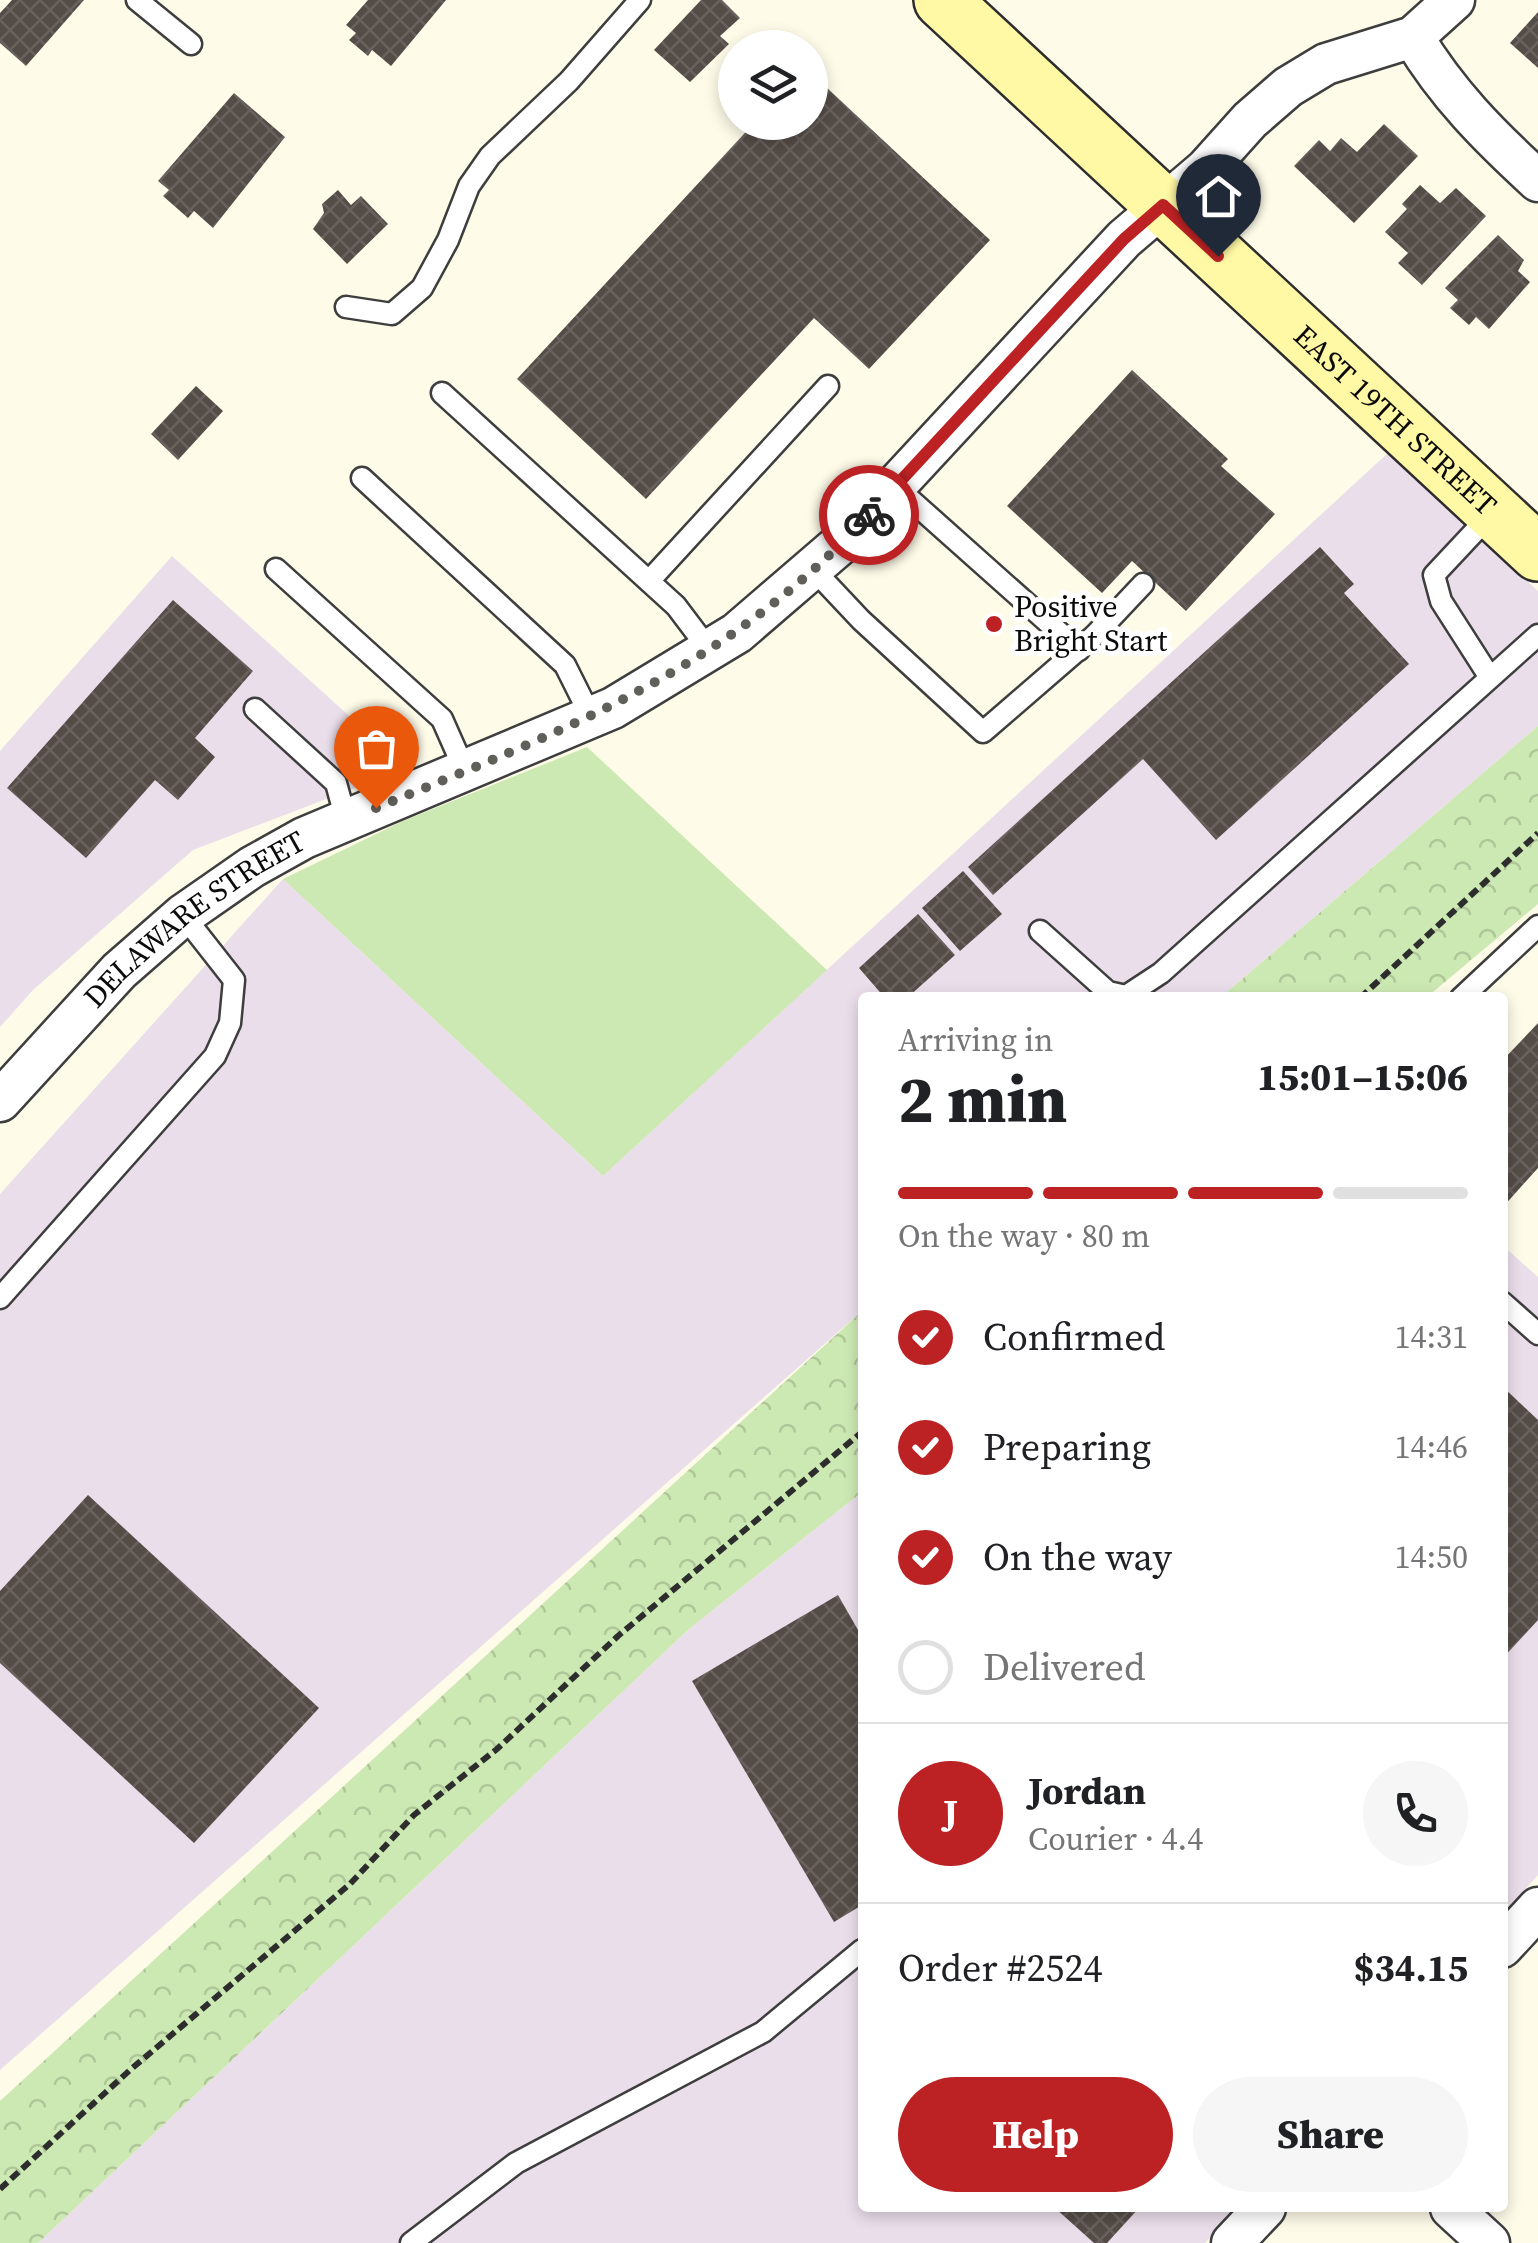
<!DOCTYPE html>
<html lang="en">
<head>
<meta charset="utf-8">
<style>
  :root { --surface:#fff; --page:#f6f6f6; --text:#202124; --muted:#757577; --line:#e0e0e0; --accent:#bc2224 }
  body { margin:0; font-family:"Source Serif 4",serif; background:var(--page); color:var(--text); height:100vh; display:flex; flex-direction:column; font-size:38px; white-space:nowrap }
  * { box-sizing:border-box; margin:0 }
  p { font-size:32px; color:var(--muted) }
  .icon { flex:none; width:55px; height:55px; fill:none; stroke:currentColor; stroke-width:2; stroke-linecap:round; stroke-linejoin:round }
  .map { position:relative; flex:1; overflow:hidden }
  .drawer { position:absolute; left:858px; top:992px; width:650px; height:1220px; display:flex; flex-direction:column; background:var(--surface); border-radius:10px; box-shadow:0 5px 15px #0003 }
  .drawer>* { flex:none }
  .controls { position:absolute; left:718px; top:30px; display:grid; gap:20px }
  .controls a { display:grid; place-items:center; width:110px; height:110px; border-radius:50%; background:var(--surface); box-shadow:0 5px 15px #0003; font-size:50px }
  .pin { position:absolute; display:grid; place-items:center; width:85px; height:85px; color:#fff; margin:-102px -42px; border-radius:50% 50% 50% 0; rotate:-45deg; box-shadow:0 0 10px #0007 }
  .pin .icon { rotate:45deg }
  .courier { position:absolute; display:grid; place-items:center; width:100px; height:100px; margin:-50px; border:8px solid #bc2224; border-radius:50%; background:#fff; color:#222; box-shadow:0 2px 12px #0007 }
  .overview em { font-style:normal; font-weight:800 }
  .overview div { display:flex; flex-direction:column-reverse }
  .overview { display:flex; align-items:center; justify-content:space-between; height:170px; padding:0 40px }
  h1 { font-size:65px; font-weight:800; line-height:75px }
  .bar { display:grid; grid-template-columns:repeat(4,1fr); gap:15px 10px; align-content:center; height:120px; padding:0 40px }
  .bar i { height:12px; border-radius:8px; background:var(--line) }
  .bar .on { background:var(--accent) }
  .bar p { grid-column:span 4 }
  .line { display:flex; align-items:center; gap:25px; padding:0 40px; border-top:2px solid var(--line) }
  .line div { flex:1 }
  .round { display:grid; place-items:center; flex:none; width:105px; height:105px; border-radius:52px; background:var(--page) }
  ol { padding:0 40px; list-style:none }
  li { display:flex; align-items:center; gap:30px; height:110px }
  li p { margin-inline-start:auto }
  li .icon { padding:10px; border-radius:50%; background:var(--accent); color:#fff; stroke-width:4 }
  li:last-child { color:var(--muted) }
  li i { width:55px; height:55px; border:5px solid var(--line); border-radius:50% }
  .cta { display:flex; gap:20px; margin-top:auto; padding:20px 40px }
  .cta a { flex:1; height:115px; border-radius:60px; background:var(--accent); color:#fff; font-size:40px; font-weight:800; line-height:115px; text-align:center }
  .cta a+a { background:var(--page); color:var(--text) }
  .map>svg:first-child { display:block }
  .industrial { fill:#eadeea }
  .grass { fill:#cde9b3 }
  .park { fill:url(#park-crowns) }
  .building { fill:url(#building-cross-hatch) }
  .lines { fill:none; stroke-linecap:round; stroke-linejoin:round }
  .service-casing { stroke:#3e3e3e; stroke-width:25 }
  .minor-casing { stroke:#3e3e3e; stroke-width:45 }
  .secondary-casing { stroke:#2d2d2d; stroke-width:60 }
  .path { stroke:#2d2d2d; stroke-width:6; stroke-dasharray:10 5; stroke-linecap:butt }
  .service { stroke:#fff; stroke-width:20 }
  .minor { stroke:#fff; stroke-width:40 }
  .secondary { stroke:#fff8a4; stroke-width:55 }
  .done { stroke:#605f59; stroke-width:10; stroke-dasharray:0 18 }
  .route { stroke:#bc2224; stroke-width:12 }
  .poi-dot { fill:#bc2224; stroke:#fff; stroke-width:4 }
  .labels { text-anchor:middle; stroke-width:10; stroke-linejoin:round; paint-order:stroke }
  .street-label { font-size:30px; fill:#0b0b0b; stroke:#fff }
  .poi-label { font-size:30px; fill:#0b0b0b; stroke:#fff; text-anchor:start }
</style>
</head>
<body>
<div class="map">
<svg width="1538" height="2243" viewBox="0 0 1538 2243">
  <defs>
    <pattern id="park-crowns" width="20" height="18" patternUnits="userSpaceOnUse" patternTransform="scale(2.5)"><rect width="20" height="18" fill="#cde9b3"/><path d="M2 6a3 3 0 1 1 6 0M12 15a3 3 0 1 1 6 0" fill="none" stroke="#afc699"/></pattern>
    <pattern id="building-cross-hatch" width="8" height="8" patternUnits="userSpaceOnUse" patternTransform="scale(2.5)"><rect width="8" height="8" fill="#544c47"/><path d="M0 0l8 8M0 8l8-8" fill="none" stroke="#68615d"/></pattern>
  </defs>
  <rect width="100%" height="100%" fill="#fffbe9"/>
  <g class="industrial">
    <polygon points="1389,452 1538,591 1538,726 1221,997 862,998 862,1311 0,2070 0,1194 283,879 603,1176"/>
    <polygon points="172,556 407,768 193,850 33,990 0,1027 0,751"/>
    <polygon points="1502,1245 1538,1277 1538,1875 1503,1914"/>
    <polygon points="862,1492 862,2208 1237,2208 1205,2243 38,2243 689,1629"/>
  </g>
  <polygon class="grass" points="587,747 827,970 603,1176 283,879 403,821"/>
  <g class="park">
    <polygon points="1538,726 1538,904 1427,997 1221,997"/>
    <polygon points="862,1311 862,1492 689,1629 38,2243 0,2243 0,2101"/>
  </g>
  <g class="building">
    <polygon points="12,0 84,0 26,66 0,43 0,13"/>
    <polygon points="368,0 446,0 391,66 372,50 368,56 349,40 356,33 346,25"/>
    <polygon points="701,0 722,0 740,18 720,36 729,44 690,82 654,50"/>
    <polygon points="1538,12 1538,68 1510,43"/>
    <polygon points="810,72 990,240 869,369 814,318 646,499 517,379 755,122 810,122"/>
    <polygon points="234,93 285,137 213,228 194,211 188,218 163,196 169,190 158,181"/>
    <polygon points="1384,124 1418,156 1354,223 1294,166 1319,140 1330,151 1341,138 1357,152"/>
    <polygon points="1420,185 1440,203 1456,188 1486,216 1422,285 1398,263 1408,253 1385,232 1407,209 1402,204"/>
    <polygon points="338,190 351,205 361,196 388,224 347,264 313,229 324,213 322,204"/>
    <polygon points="1498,235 1524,260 1518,271 1530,282 1489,329 1476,317 1469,325 1450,308 1458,300 1445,288"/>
    <polygon points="1132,370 1228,459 1221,466 1275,514 1186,611 1132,561 1102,593 1007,506"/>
    <polygon points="196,386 223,411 178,460 151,434"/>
    <polygon points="1320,547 1354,584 1344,593 1409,664 1216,840 1143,759 993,895 968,867"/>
    <polygon points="173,600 253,671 195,738 215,757 178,800 155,780 86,858 7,788"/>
    <polygon points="963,871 1002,914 960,951 922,908"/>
    <polygon points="918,914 955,955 907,998 885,998 859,968"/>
    <polygon points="1538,1023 1538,1168 1502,1208 1502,1061"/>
    <polygon points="1502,1386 1538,1420 1538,1620 1502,1659"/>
    <polygon points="88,1495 319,1708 194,1843 0,1663 0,1591"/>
    <polygon points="838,1595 862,1637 862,1905 834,1922 692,1681"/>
    <polygon points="1055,2208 1139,2208 1107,2243 1094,2243"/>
  </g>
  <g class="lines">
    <g class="service-casing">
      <g id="service">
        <polyline points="137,0 191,44"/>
        <polyline points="346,307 392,314 422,288 448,240 469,186 490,156 569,81 640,0"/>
        <polyline points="442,393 676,606 710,651"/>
        <polyline points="362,478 565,665 591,717"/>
        <polyline points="895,486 1079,650"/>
        <polyline points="276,569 442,719 465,771"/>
        <polyline points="813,569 861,620 983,732 1094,636 1143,584"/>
        <polyline points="649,581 828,386"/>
        <polyline points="1489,676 1441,601 1434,575 1493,512"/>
        <polyline points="255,709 336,783 346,820"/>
        <polyline points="1040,931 1108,992 1126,996 1161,973 1538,635"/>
        <polyline points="1461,998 1538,926"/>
        <polyline points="0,1298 215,1056 230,1023 234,980 183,915"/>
        <polyline points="1502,1302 1538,1334"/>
        <polyline points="411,2243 516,2163 763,2032 862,1950"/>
      </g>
    </g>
    <g class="minor-casing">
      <g id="minor">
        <path d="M1413,37C1447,94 1489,136 1538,181"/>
        <path id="s1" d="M0,1101L119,971L183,915L252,867L304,838L613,708L737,633L845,540L1124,239L1206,169L1250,120L1288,87L1326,64L1413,37L1454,0"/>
        <polyline points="1502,1947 1538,1908"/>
        <polyline points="1451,2208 1489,2243"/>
        <polyline points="1232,2243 1265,2208"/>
      </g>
    </g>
    <g class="secondary-casing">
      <g id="secondary">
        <path id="s2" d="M942,0L1538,553"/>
      </g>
    </g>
    <g class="path">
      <polyline points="1360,998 1538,833"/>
      <polyline points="0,2189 130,2070 350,1884 414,1815 497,1749 618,1636 862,1432"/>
    </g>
    <use href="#service" class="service"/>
    <use href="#minor" class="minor"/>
    <use href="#secondary" class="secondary"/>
  </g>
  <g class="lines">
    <path class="done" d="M376,808C567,729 724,671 869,515"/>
    <polyline class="route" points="869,515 1124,239 1163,205 1218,256"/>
  </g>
  <circle class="poi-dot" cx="994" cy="624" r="10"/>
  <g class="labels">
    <g class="street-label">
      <text dy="10" stroke="none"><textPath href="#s2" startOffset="618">EAST 19TH STREET</textPath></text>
      <text dy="10" stroke="none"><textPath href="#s1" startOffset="268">DELAWARE STREET</textPath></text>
    </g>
    <g class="poi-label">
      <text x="1014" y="617">Positive<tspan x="1014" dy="34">Bright Start</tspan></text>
    </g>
  </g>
</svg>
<div class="controls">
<a><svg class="icon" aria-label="layers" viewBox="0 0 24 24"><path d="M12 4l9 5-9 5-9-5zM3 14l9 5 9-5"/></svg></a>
</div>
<div class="pin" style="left:376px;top:808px;background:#ea580c"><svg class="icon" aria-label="bag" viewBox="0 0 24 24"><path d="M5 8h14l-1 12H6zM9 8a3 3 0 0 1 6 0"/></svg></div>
<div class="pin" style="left:1218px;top:256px;background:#1f2937"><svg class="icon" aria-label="home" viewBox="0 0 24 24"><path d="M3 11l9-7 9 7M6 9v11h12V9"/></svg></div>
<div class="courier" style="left:869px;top:515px"><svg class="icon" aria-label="bike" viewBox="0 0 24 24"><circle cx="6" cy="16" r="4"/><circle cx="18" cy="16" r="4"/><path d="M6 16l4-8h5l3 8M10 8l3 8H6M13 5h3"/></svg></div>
<section class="drawer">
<div class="overview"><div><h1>2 min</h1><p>Arriving in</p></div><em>15:01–15:06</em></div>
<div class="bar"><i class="on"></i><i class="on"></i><i class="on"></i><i></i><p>On the way · 80 m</p></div>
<ol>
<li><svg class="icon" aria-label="check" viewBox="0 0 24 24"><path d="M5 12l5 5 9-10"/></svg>Confirmed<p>14:31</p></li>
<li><svg class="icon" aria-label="check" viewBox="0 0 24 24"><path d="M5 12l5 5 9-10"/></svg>Preparing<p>14:46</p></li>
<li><svg class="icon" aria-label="check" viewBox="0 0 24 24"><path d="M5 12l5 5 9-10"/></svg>On the way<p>14:50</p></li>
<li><i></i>Delivered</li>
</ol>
<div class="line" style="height:180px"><b class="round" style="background:var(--accent);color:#fff">J</b><div><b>Jordan</b><p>Courier · 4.4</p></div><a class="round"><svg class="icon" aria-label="phone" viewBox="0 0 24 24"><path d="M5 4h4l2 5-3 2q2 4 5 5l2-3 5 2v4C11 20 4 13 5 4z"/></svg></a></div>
<div class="line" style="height:130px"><div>Order #2524</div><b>$34.15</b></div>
<div class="cta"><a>Help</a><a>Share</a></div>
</section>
</div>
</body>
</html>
